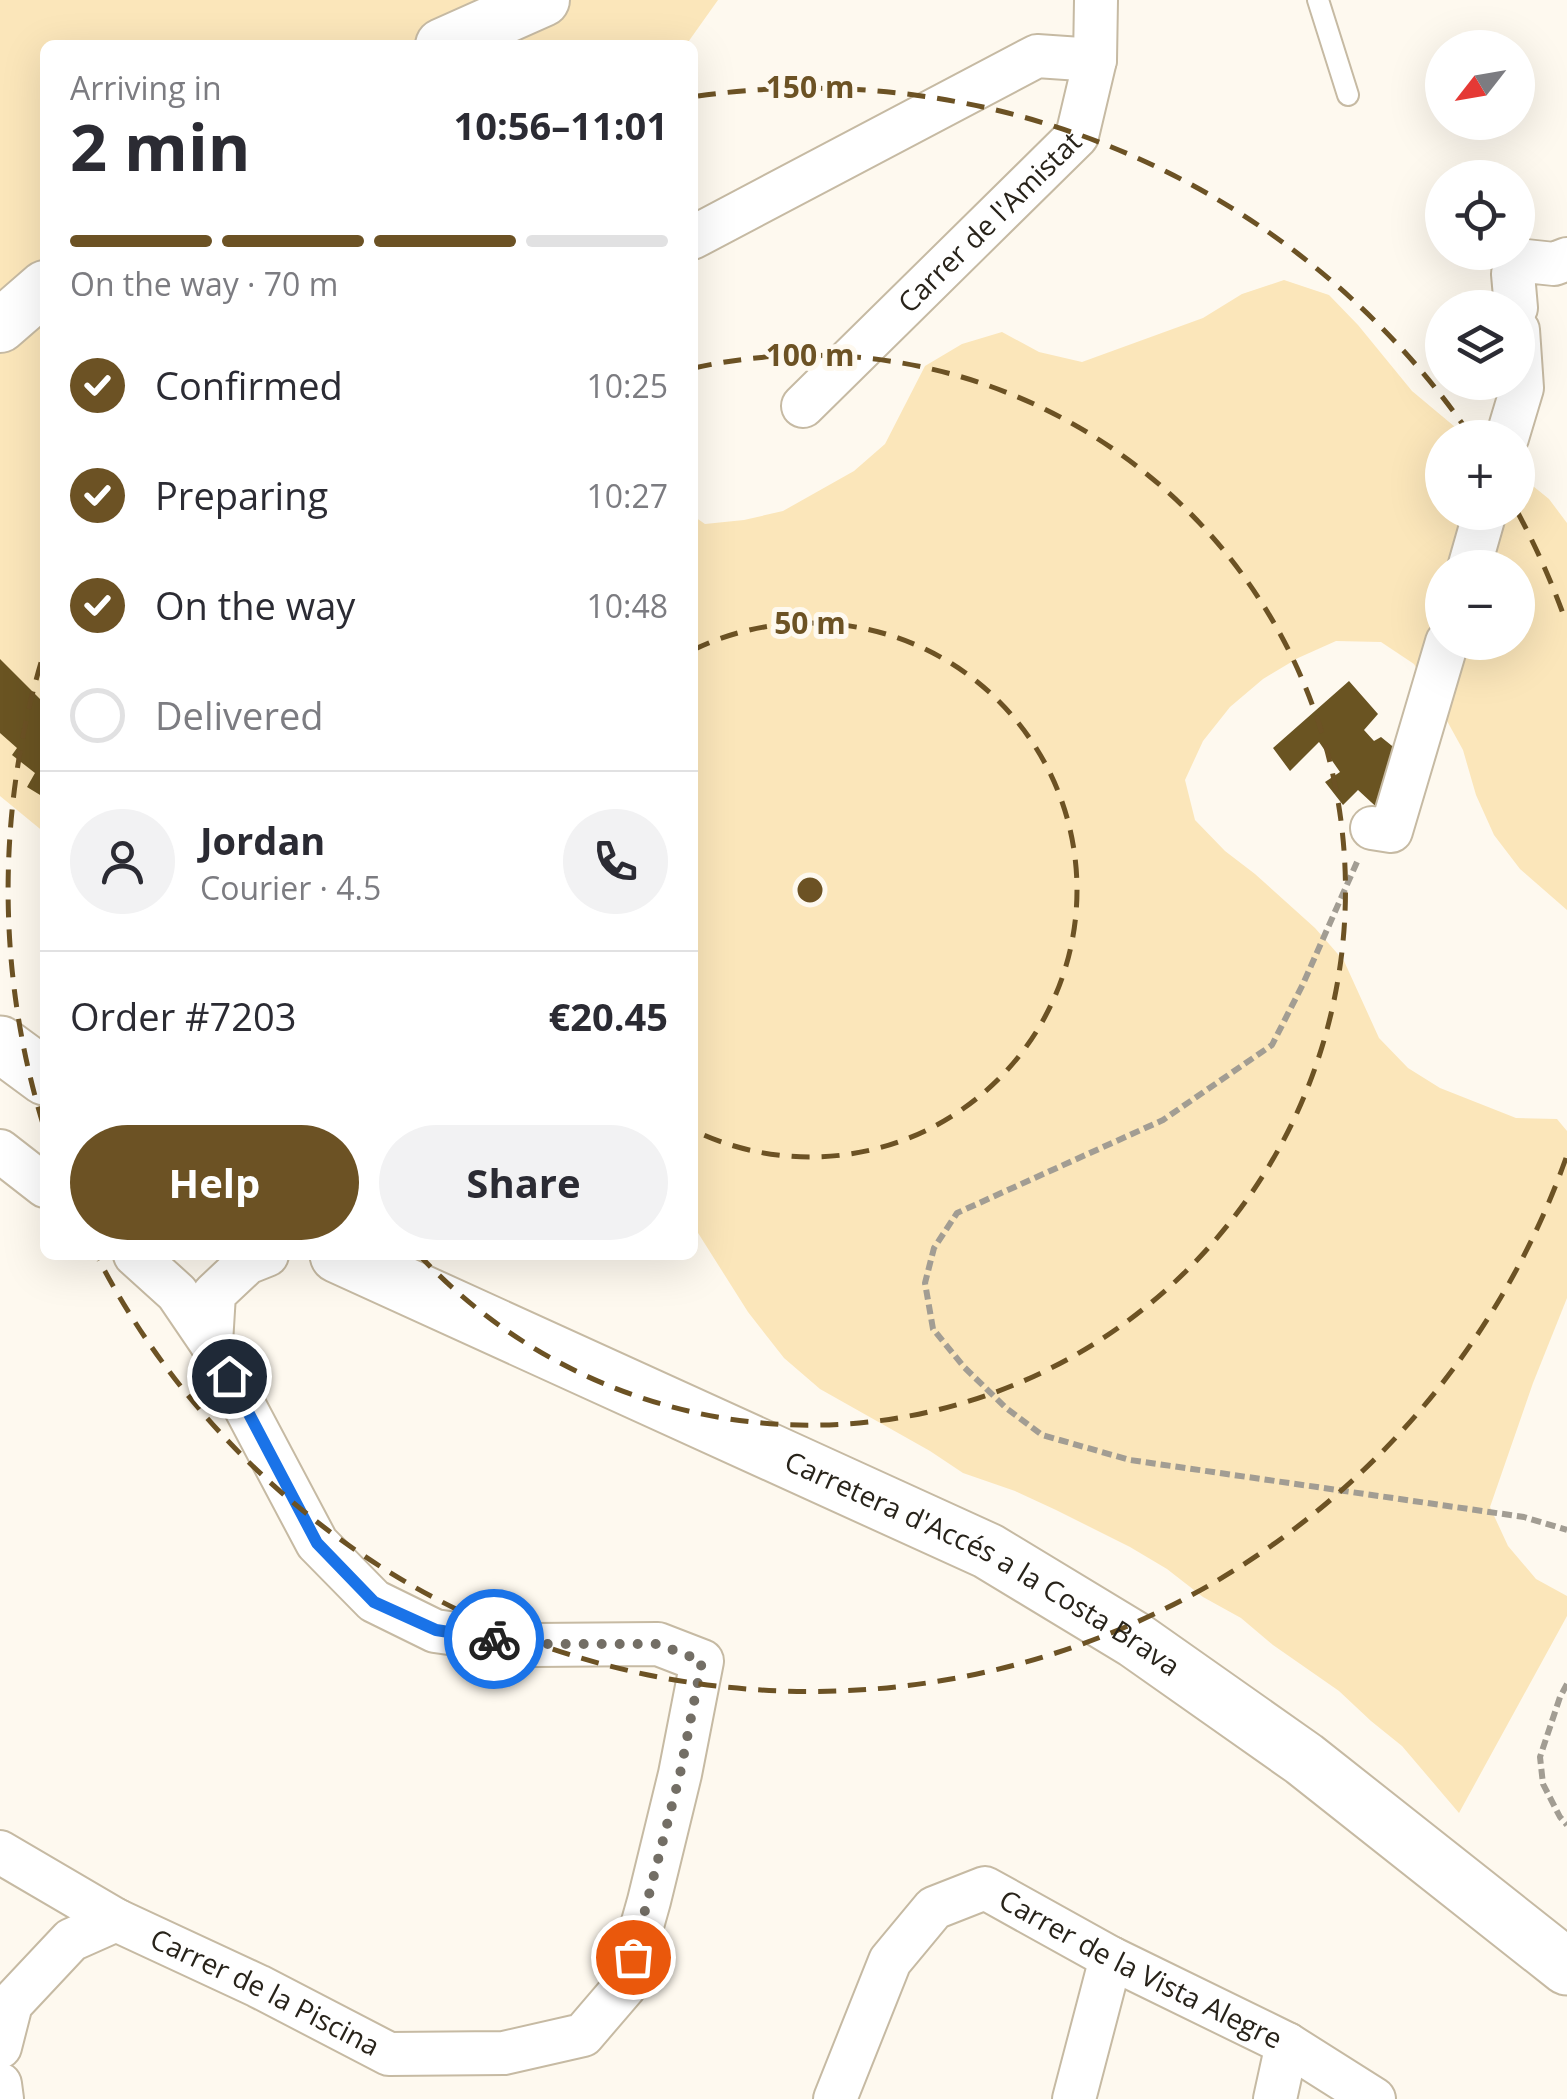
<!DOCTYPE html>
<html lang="en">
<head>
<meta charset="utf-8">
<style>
  :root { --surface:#fff; --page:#f2f2f3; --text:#2b2b33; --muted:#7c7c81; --line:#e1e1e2; --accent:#6c5224 }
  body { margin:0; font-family:"Open Sans",sans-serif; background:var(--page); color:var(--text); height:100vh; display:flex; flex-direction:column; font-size:38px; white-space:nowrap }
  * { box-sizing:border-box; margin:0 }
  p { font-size:32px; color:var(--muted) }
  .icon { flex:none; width:55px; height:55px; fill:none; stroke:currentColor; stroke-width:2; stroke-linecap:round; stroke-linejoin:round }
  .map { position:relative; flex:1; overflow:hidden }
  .sheet { position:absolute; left:40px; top:40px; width:658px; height:1220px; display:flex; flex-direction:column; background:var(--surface); border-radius:15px; box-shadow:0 10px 40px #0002 }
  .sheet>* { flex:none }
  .needle { width:65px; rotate:239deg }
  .tools { position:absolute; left:1425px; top:30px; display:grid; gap:20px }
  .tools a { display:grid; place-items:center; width:110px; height:110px; border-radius:50%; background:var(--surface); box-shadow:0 10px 40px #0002; font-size:50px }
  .pin { position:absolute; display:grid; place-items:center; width:85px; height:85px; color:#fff; margin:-42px; border:5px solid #fff; border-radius:50%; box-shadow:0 2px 10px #0007 }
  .courier { position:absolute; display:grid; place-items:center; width:100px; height:100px; margin:-50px; border:8px solid #1a73e8; border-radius:50%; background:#fff; color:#222; box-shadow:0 2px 12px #0007 }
  .head em { font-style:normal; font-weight:700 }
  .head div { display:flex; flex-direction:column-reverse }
  .head { display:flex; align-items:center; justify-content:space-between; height:170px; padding:0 30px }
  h1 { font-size:65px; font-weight:700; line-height:75px }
  .bar { display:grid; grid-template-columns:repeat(4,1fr); gap:15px 10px; align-content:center; height:120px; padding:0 30px }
  .bar i { height:12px; border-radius:8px; background:var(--line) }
  .bar .on { background:var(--accent) }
  .bar p { grid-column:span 4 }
  .line { display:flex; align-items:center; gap:25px; padding:0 30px; border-top:2px solid var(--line) }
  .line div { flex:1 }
  .round { display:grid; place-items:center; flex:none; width:105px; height:105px; border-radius:52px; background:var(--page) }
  ol { padding:0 30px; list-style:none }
  li { display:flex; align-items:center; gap:30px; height:110px }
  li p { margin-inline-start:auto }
  li .icon { padding:10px; border-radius:50%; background:var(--accent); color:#fff; stroke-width:4 }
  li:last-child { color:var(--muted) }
  li i { width:55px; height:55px; border:5px solid var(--line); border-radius:50% }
  .cta { display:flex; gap:20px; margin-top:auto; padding:20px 30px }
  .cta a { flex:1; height:115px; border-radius:60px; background:var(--accent); color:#fff; font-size:40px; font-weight:700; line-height:115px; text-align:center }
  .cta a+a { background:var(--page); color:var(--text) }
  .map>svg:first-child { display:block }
  .green { fill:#fbe6ba; fill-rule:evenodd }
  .building { fill:#6a5422 }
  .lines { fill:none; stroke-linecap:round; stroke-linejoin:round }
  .service-casing { stroke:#c6baa3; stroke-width:24 }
  .minor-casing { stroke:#c6baa3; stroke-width:46 }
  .tertiary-casing { stroke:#c6baa3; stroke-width:56 }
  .secondary-casing { stroke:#c6baa3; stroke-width:59 }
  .path { stroke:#a29d93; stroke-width:6; stroke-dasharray:10 5; stroke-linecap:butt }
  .service { stroke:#fff; stroke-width:20 }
  .minor { stroke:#fff; stroke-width:42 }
  .tertiary { stroke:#fff; stroke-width:52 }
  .secondary { stroke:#fff; stroke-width:55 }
  .done { stroke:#736e65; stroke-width:10; stroke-dasharray:0 18 }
  .route { stroke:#1a73e8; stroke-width:12 }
  .ring { fill:none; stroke:#6c5224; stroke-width:5; stroke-dasharray:18 12 }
  .labels { text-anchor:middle; stroke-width:10; stroke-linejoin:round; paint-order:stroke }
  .street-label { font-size:28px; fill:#28231a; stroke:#fef9ef }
  .centre { fill:#6c5224; stroke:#fef9ef; stroke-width:5 }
  .ring-label { font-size:30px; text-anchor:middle; font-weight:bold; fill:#6c5224; stroke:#fef9ef; stroke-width:10; stroke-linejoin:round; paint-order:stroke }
</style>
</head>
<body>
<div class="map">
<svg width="1567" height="2099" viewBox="0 0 1567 2099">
  <rect width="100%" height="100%" fill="#fef9ef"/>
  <g class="green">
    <polygon points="0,0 718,0 686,45 45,45 45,833 0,796"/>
    <path d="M1284,280L1329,295L1358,325L1412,391L1467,437L1442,438V512H1518V474L1549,499L1567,523V910L1520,869L1494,835L1476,795L1463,750L1441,710L1414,664L1381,642L1336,641L1298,658L1263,679L1230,707L1203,741L1185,780L1195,820L1225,851L1255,874L1315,928L1344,961L1379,1038L1408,1068L1440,1088L1516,1118L1557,1119L1567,1131V1298L1533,1383L1490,1507L1508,1546L1536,1579L1567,1596V1616L1459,1813L1402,1746L1371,1721L1339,1691L1273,1645L1241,1618L1203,1597L1167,1569L1130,1547L1056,1510L1015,1491L963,1473L930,1451L820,1389L784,1358L748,1312L693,1225L692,515L705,524L744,520L783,511L854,471L885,444L925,366L962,344L1002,332L1039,352L1082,362L1203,318L1242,294ZM1442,568H1518V642H1442Z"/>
  </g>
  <g class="building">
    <polygon points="0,659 45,704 45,798 27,787 35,773 12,755 17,748 0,733"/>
    <polygon points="1349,681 1378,714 1364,730 1374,741 1381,737 1407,758 1384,814 1358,790 1343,805 1325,782 1340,772 1319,742 1290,771 1273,748"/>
  </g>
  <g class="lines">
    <g class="service-casing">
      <polyline id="service" points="1318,0 1348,95"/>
    </g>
    <g class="minor-casing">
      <g id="minor">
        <polyline points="692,238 1037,56 1095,60"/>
        <polyline points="1516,308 1513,274 1526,261 1554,264 1567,259"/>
        <path id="s1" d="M803,406L1077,136L1095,60L1096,0"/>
        <polyline points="1507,438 1522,388 1518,330"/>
        <polyline points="1469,568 1485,512"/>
        <polyline points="1372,828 1391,831 1447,642"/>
        <polyline points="0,1151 45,1186"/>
        <polyline points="211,1343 214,1294 247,1263 267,1255"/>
        <path id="s2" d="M0,1852L116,1920L258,1986L389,2054L504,2053L583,2035L625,1986L649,1901L680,1774L702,1661L658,1644L534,1645L435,1631L374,1601L317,1543L211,1343L177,1293L135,1255"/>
        <polyline points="0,2047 11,2004 71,1940 116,1920"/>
        <polyline points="0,2084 2,2099"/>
        <path id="s3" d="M835,2099L890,1961L934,1908L985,1888L1111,1958L1287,2044L1374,2099"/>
        <polyline points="1074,2099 1111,1958"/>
        <polyline points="1275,2099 1287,2044"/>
      </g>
    </g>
    <g class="tertiary-casing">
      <g id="tertiary">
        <polyline points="442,45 543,0"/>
        <polyline points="0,326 45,287"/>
      </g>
    </g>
    <g class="secondary-casing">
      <g id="secondary">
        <polyline points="0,1044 45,1077"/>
        <path id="s4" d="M338,1255L988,1551L1135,1640L1304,1759L1567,1967"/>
      </g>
    </g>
    <g class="path">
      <polyline points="1357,862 1303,984 1272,1045 1163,1120 957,1213 934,1248 925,1283 933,1329 964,1367 1006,1408 1042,1435 1130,1460 1524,1517 1567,1530"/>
      <polyline points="1567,1684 1560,1697 1540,1757 1543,1784 1560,1817 1567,1825"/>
    </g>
    <use href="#service" class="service"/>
    <use href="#minor" class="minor"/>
    <use href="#tertiary" class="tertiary"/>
    <use href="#secondary" class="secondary"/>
  </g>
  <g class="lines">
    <polyline class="done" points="494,1639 534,1644 658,1644 702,1661 680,1774 633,1957"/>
    <polyline class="route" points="229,1376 317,1543 374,1602 436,1630 494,1639"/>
  </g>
  <g class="ring">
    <path d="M693 650A267 267 0 1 1 693 1130"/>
    <path d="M694 368A535 535 0 1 1 422 1258"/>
    <path d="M1566 1158A802 802 0 0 1 99 1260M43 1124A802 802 0 0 1 43 656M698 96A802 802 0 0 1 1471 436M1518 513A802 802 0 0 1 1566 622"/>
  </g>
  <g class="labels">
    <g class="street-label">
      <text dy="10" stroke="none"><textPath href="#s1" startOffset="262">Carrer de l'Amistat</textPath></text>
      <text dy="10" stroke="none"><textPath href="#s4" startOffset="715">Carretera d'Accés a la Costa Brava</textPath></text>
      <text dy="10" stroke="none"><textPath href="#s3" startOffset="448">Carrer de la Vista Alegre</textPath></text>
      <text dy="10" stroke="none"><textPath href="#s2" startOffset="300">Carrer de la Piscina</textPath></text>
    </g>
  </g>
  <circle cx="810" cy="890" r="15" class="centre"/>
  <g class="ring-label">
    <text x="810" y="98">150 m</text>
    <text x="810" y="366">100 m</text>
    <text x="810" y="634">50 m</text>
  </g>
</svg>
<div class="tools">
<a><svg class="needle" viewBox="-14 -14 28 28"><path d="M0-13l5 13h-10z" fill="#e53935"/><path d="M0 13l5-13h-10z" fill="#7c7c81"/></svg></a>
<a><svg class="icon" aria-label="locate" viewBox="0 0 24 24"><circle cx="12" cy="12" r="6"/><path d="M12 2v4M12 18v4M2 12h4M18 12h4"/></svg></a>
<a><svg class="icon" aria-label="layers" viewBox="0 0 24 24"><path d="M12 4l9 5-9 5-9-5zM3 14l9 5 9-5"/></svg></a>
<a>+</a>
<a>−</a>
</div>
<div class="pin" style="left:633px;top:1957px;background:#ea580c"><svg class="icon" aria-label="bag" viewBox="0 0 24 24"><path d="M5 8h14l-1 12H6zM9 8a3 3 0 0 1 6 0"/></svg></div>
<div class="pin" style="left:229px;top:1376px;background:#1f2937"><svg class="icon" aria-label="home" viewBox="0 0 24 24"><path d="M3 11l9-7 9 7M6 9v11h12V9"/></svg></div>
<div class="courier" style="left:494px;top:1639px"><svg class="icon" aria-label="bike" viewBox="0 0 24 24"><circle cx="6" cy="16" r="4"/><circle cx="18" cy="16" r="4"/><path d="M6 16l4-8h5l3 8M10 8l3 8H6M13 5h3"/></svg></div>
<section class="sheet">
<div class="head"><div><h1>2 min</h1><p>Arriving in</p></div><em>10:56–11:01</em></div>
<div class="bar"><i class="on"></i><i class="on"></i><i class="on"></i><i></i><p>On the way · 70 m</p></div>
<ol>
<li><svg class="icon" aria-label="check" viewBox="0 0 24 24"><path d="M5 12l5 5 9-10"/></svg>Confirmed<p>10:25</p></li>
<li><svg class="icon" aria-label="check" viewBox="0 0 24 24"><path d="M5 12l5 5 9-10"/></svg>Preparing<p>10:27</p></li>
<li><svg class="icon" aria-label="check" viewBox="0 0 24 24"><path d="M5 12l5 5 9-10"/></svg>On the way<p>10:48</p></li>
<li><i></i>Delivered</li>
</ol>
<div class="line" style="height:180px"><a class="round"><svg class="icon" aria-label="person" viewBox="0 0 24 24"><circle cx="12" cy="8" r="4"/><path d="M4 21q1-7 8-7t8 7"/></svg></a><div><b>Jordan</b><p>Courier · 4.5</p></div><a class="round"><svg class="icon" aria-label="phone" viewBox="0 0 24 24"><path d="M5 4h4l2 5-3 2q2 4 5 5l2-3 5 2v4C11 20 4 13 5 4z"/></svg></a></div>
<div class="line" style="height:130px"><div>Order #7203</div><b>€20.45</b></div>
<div class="cta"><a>Help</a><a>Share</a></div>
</section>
</div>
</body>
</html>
